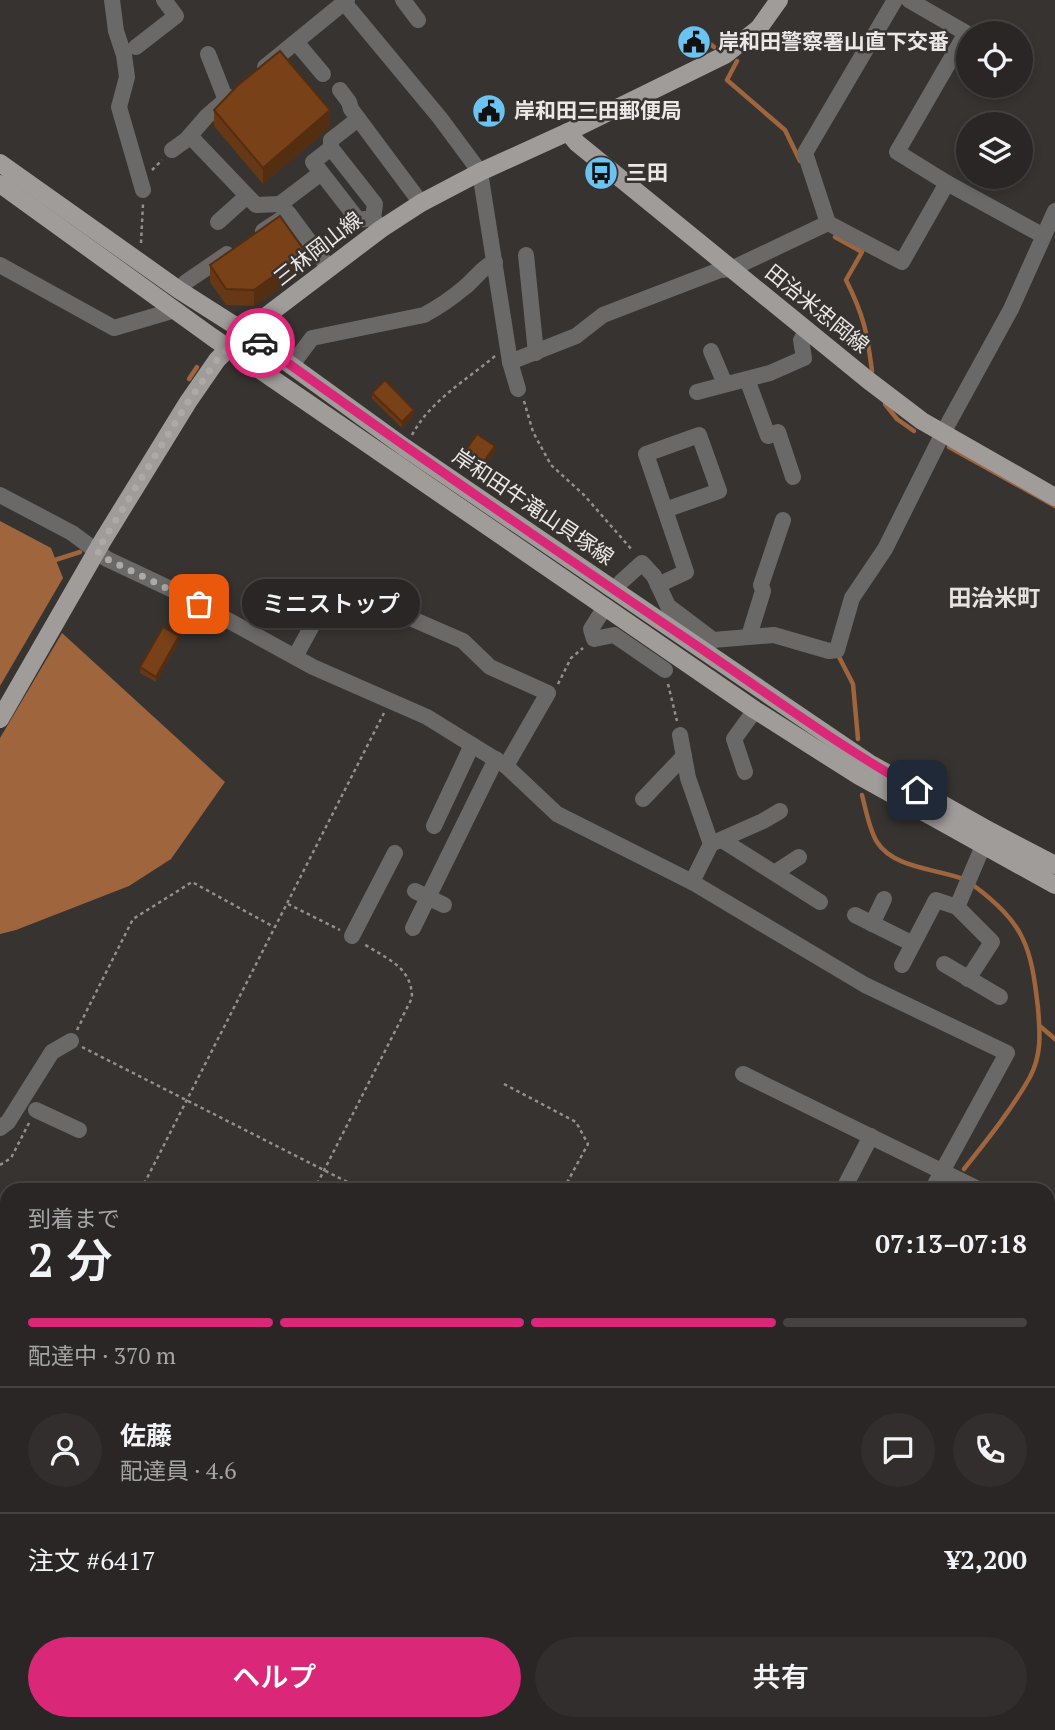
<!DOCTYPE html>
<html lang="ja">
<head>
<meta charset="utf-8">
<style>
  :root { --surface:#292625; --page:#312e2d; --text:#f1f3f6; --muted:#a5a5a7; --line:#454342; --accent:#db2777 }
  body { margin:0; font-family:"PT Serif","Noto Sans JP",serif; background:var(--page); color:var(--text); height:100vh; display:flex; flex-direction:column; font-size:26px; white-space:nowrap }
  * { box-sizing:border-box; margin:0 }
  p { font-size:23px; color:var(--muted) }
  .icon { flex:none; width:38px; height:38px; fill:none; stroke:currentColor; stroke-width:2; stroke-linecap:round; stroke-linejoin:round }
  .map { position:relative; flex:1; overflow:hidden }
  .details { position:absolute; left:0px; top:1183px; width:1055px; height:548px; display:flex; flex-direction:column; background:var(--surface); border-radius:21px 21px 0 0; box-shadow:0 4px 10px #0003,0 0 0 2px var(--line) }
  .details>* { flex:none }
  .tools { position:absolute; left:956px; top:21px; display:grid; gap:14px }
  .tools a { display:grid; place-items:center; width:77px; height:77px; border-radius:50%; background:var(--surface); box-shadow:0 4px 10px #0003,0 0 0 2px var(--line); font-size:35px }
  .pin { position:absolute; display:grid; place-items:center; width:60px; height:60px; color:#fff; margin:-30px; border-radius:14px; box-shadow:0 4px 10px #0006 }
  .courier { position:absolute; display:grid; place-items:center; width:70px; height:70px; margin:-35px; border:5px solid #db2777; border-radius:50%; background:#fff; color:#222; box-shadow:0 2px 9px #0007 }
  .bubble { position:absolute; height:49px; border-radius:24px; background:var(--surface); box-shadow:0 4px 10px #0003,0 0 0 2px var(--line); font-size:23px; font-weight:600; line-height:49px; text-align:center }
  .headline em { font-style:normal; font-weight:600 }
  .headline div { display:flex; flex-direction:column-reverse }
  .headline { display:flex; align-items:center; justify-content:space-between; height:119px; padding:0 28px }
  h1 { font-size:46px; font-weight:600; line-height:52px }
  .bar { display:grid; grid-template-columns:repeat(4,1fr); gap:10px 7px; align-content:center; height:84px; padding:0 28px }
  .bar i { height:9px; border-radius:5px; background:var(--line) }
  .bar .selected { background:var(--accent) }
  .bar p { grid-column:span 4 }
  .line { display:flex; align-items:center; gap:18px; padding:0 28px; border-top:2px solid var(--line) }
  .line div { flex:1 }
  .round { display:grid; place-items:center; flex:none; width:74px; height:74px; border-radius:37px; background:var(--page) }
  .button { display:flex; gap:14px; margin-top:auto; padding:14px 28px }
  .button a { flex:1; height:80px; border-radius:42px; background:var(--accent); color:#fff; font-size:28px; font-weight:600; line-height:80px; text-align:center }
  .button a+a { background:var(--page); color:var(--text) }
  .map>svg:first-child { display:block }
  .water { fill:#9f653d }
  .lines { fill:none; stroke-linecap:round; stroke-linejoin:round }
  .stream { stroke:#9f653d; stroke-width:4.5 }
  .path { stroke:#928f8d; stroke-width:2.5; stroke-dasharray:3.5 3.5; stroke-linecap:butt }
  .minor { stroke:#6b6968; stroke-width:16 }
  .major { stroke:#a09c9a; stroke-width:18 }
  .wall { fill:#673815 }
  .shaded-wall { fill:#542e11 }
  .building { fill:#784118; stroke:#542e11; stroke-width:2 }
  .done { stroke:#aca9a7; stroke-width:7; stroke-dasharray:0 12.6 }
  .route { stroke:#db2777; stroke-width:9 }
  .labels { text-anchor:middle; stroke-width:5; stroke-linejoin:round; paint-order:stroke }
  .poi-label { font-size:21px; font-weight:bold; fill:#ebe8e7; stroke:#373331; text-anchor:start }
  .street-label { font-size:21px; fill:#ebe8e7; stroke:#373331 }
  .neighbourhood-label { font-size:23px; font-weight:bold; fill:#e6e2df; stroke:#373331 }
</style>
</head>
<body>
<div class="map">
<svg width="1055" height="1730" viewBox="0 0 1055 1730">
  <rect width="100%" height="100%" fill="#373331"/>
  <g class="water">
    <polygon points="0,521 51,548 63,578 0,686"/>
    <polygon points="62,633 225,782 171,859 129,886 16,930 0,934 0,738"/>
  </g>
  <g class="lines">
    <g class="stream">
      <polyline points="708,42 714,47"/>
      <polyline points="737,61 727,80 785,130 800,161"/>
      <path d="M835,237L862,252L846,280C864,316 867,332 872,371"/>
      <polyline points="189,379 197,367"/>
      <polyline points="885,404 897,419 914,431"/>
      <polyline points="949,447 1055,506"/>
      <polyline points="55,560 80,552"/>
      <polyline points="838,655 853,684 858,739"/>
      <path d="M862,795C866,810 869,829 877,842C893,868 937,869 963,879"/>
      <polyline points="1041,1027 1055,1039"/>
      <path d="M964,1169C987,1140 1012,1109 1030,1077C1042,1054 1040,1033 1038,1008C1031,946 1025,924 973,885"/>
      <polyline points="863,1724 864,1730"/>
      <polyline points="0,1726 29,1730"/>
      <polyline points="777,1730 783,1724"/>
    </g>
    <g class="path">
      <polyline points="152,170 162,160"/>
      <polyline points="141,243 143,204"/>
      <polyline points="524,401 533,432 551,465 584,495 633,551"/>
      <path d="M412,435C430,401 465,381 495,356"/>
      <polyline points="558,684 571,658 583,648"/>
      <polyline points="668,684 677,721"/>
      <polyline points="288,904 340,930"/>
      <polyline points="77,1030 133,919 192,882 274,927"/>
      <polyline points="82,1047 363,1190"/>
      <polyline points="504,1084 576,1122 588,1144 563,1190"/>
      <polyline points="0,1165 11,1158 29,1123"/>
      <polyline points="141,1190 384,713"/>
      <path d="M314,1190L412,998C412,967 387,959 364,944"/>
      <polyline points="0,1522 7,1610"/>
      <polyline points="0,1626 7,1625"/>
    </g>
    <g class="minor">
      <polyline points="112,0 116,31 124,55 127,77 119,107 143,190"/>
      <polyline points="342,0 440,118 480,172 510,362 518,389"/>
      <polyline points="403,0 418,20"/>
      <polyline points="895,0 805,153 828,223 902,262 947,183"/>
      <polyline points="909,0 966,33 897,152 947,183 1042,235"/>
      <polyline points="296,42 323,74"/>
      <polyline points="136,47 176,16 164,0"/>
      <polyline points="208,54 226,100"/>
      <polyline points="265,67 347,0"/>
      <polyline points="340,90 349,102 351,109 421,203"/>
      <polyline points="190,136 256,205 280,204 289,214 263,231"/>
      <polyline points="331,148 331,140 358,119"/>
      <polyline points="172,150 186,140 207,116 229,97"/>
      <polyline points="280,204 321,173"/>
      <polyline points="289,214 329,268"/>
      <polyline points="373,218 358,220 313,162 331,148 375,204 373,218 381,229"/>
      <polyline points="218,222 247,196"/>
      <polyline points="526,255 536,353"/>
      <polyline points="0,265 114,328 175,310"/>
      <polyline points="179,290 186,282 227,254"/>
      <polyline points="711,351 725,384"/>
      <polyline points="510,362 576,336 603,315 720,270 731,269 828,223"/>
      <path d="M291,366L312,338L424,315C439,307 452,298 465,287C475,279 483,266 495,262"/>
      <polyline points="747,379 768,436 778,432 793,477"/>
      <polyline points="697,392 770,373 804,358 801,340 807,330"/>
      <polyline points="0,495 72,533 107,559 175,591 313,667 427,717 506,766 557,814 692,882 865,985 1007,1053 932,1190"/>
      <polyline points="658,585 686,572 646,454 699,435 719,491 665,510"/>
      <polyline points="616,591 621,582 642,563 654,576 668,606 713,640 774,635 829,651 837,650 852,598 885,549 943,433 1011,309 1055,211"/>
      <polyline points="605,607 591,629 594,639 614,635 665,670"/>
      <polyline points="749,636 763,591 761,585 783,520"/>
      <polyline points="295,657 334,585 463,641 490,667 548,693 506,766"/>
      <polyline points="680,735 688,778 711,844"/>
      <polyline points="745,772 734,739 755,710"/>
      <polyline points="643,799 684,756"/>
      <polyline points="434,826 472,745"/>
      <polyline points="722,840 820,902"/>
      <polyline points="776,872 799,857"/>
      <polyline points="692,882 711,844 763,821 780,811"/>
      <polyline points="415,891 444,905"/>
      <polyline points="855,915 913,944"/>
      <polyline points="872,924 884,899"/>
      <polyline points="413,928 496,759"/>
      <polyline points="352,936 395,853"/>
      <polyline points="944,964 1000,997"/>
      <polyline points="902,965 936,900 957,907"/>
      <polyline points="968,979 992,942 957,907 983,846"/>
      <polyline points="743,1074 980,1190"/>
      <polyline points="36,1110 79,1130"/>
      <polyline points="0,1128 8,1122 52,1052 71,1041"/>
      <polyline points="843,1190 871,1136"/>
      <polyline points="1048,1225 1055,1228"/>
      <polyline points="0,1248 7,1252"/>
      <polyline points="1048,1253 1055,1240"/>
      <polyline points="0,1446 7,1450"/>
      <polyline points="507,1730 509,1724"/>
      <polyline points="841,1730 842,1724"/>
    </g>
    <g class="major">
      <polyline points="568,132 577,143 868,380 922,421 1055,497"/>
      <polyline points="0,163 179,290 245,332 404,447 869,763 990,831 1055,865"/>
      <polyline points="0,184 212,337 755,710 859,776 1055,885"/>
      <polyline points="0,719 103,540 188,402 217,360 245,332 381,229 421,203 480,172 568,132 725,55 759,28 779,0"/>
    </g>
  </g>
  <g class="wall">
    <polygon points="214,110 330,127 263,184 214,126"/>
    <polygon points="210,265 306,270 254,306 226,305 210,282"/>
    <polygon points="372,393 414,415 402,428 372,399"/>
    <polygon points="495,451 479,474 462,462 462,456"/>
    <polygon points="179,641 156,682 140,673 140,667"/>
  </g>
  <g class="shaded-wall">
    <polygon points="330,110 330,127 263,184 263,168"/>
    <polygon points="306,253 306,270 254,306 254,290"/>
    <polygon points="414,410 414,415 402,428 402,422"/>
    <polygon points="495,446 495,451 479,474 479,468"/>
    <polygon points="179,636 179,641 156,682 156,677"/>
  </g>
  <g class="building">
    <polygon points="280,51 330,110 263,168 214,110 237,86"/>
    <polygon points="280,216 306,253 254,290 226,289 210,265"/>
    <polygon points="385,380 414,410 402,422 372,393"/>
    <polygon points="477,434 495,446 479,468 462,456"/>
    <polygon points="163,627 179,636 156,677 140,667"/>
  </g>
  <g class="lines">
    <polyline class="done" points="199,604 107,559 97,551 188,402 217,360 245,332 260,343"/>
    <path class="route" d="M260,343C397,442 537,538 678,633C757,686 834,743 917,790"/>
  </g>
  <defs>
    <g id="civic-disc" transform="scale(1.75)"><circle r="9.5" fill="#6bc3f2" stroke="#373331"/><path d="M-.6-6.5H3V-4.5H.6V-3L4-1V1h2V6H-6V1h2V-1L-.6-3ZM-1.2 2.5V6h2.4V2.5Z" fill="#111"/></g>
    <g id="bus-disc" transform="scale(1.75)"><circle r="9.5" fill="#6bc3f2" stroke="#373331"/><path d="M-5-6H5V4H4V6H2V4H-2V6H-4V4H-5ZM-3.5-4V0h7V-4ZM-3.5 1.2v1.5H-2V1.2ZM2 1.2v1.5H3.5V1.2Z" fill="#111"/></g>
  </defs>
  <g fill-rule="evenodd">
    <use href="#civic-disc" x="694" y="42"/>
    <use href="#civic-disc" x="489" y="111"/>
    <use href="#bus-disc" x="601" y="173"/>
  </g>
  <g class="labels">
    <g class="poi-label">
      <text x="718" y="49">岸和田警察署山直下交番</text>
      <text x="514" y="118">岸和田三田郵便局</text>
      <text x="626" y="180">三田</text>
    </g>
    <g class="street-label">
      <text transform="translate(318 249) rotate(-38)" y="7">三林岡山線</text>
      <text transform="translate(817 309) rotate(39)" y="7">田治米忠岡線</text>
      <text transform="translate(533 507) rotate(34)" y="7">岸和田牛滝山貝塚線</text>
    </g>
    <g class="neighbourhood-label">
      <text x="994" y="606">田治米町</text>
    </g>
  </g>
</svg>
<div class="tools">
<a><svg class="icon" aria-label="locate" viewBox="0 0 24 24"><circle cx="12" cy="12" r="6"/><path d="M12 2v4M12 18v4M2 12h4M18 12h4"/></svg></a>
<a><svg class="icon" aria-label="layers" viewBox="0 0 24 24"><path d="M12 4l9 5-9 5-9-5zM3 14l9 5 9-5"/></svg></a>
</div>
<div class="pin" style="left:199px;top:604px;background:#ea580c"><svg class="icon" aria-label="bag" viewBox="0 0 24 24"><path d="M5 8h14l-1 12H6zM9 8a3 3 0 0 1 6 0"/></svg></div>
<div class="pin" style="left:917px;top:790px;background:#1f2937"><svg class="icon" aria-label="home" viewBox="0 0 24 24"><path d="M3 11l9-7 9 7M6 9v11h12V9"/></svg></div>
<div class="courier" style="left:260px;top:343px"><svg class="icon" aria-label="car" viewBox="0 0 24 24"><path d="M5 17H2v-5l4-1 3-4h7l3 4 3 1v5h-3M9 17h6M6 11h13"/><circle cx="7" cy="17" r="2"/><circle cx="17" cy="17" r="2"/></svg></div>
<div class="bubble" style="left:242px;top:579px;width:178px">ミニストップ</div>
<section class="details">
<div class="headline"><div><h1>2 分</h1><p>到着まで</p></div><em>07:13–07:18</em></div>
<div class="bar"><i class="selected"></i><i class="selected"></i><i class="selected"></i><i></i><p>配達中 · 370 m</p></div>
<div class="line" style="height:126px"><a class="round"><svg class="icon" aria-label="person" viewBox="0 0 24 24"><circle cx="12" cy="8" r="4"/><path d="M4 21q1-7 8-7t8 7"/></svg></a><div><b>佐藤</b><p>配達員 · 4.6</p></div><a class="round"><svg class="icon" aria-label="chat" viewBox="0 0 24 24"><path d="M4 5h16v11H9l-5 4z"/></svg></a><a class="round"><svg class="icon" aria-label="phone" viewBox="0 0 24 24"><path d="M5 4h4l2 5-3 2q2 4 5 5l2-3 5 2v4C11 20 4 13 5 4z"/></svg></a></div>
<div class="line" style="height:91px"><div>注文 #6417</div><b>¥2,200</b></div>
<div class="button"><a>ヘルプ</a><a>共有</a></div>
</section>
</div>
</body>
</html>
